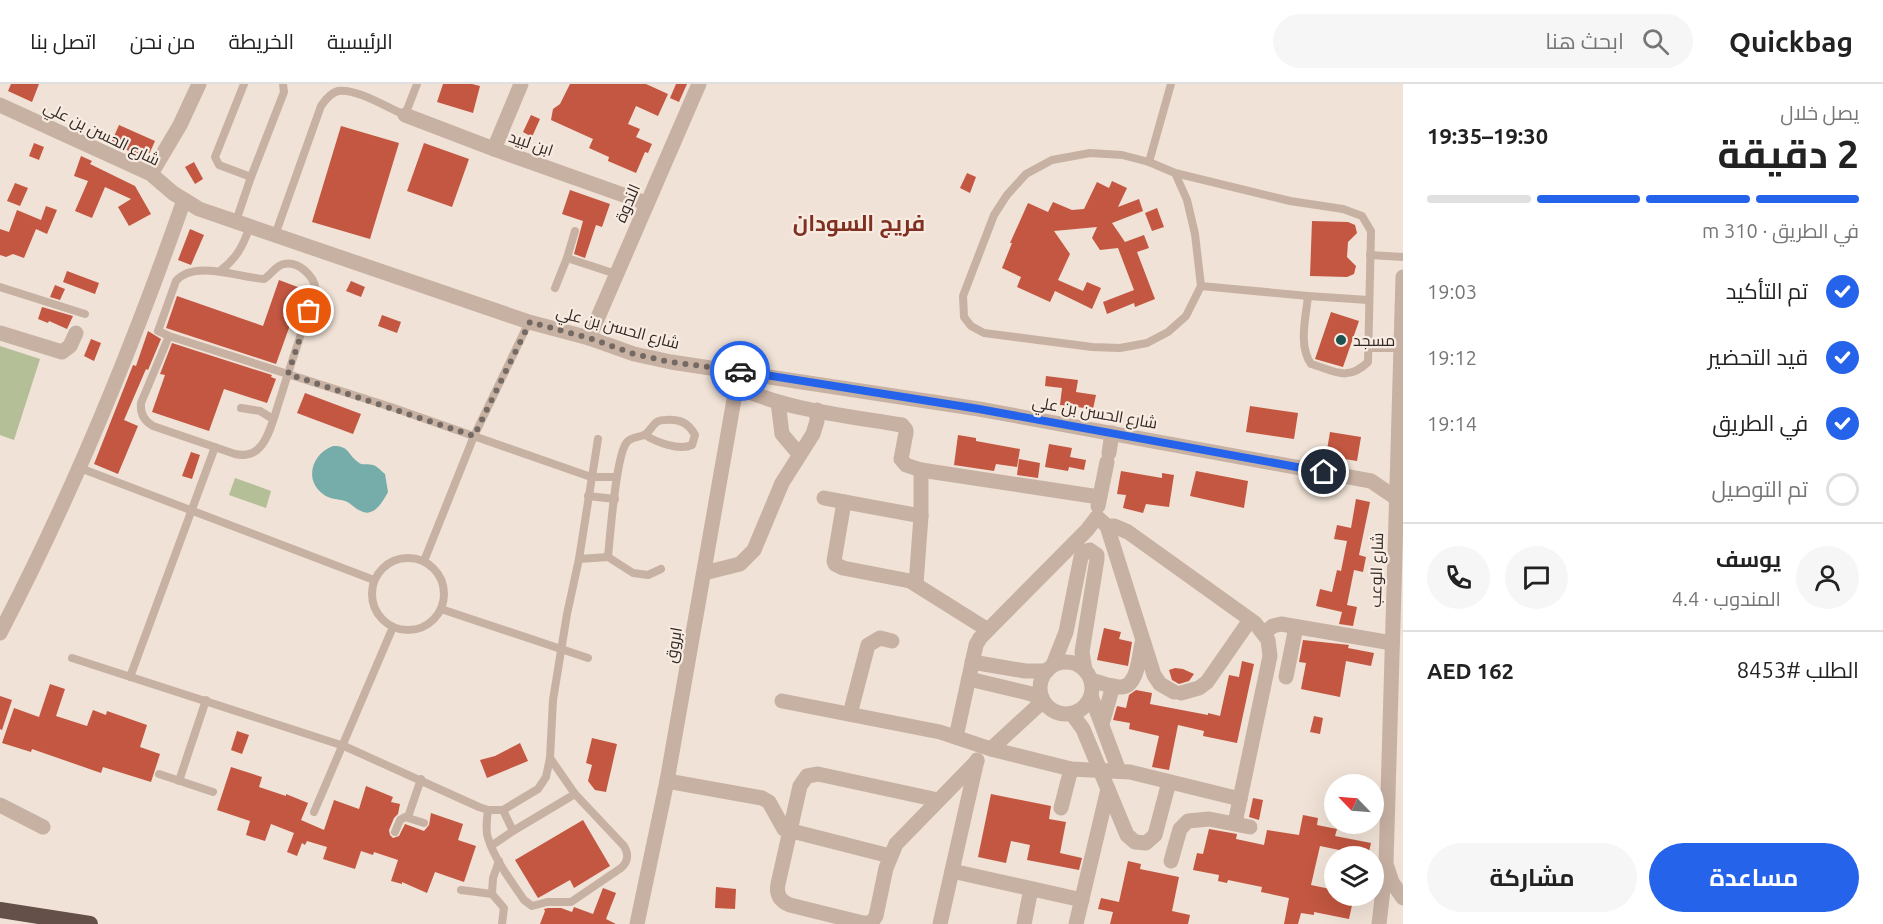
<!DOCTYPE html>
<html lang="ar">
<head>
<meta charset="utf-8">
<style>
  :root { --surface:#fff; --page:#f6f6f6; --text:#222; --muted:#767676; --line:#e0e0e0; --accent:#2563eb }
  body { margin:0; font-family:Ubuntu,Cairo,sans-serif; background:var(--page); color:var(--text); direction:rtl; height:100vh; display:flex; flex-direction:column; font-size:22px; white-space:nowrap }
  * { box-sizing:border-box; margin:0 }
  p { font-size:20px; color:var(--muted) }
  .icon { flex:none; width:33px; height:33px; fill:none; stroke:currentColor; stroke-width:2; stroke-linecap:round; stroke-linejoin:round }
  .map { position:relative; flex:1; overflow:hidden; direction:ltr }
  .panel { display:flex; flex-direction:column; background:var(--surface); width:480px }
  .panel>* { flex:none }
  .needle { width:39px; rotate:295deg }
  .controls { position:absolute; left:1324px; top:690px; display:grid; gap:12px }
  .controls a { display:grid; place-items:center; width:60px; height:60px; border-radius:50%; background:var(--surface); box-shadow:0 6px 24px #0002; font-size:30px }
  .pin { position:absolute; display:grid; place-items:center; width:51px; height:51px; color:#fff; margin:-26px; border:3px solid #fff; border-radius:50%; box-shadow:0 2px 6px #0007 }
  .courier { position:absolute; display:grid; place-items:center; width:60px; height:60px; margin:-30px; border:4px solid #2563eb; border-radius:50%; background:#fff; color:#222; box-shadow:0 2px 8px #0007 }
  .summary em { font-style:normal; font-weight:700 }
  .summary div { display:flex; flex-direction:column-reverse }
  .summary { display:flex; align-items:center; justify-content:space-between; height:102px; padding:0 24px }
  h1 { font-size:39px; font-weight:700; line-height:45px }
  .bar { display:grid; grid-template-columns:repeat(4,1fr); gap:9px 6px; align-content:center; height:72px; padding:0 24px }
  .bar i { height:8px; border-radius:4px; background:var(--line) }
  .bar .active { background:var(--accent) }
  .bar p { grid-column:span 4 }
  .line { display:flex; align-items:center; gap:15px; padding:0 24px; border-top:2px solid var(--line) }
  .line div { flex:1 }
  .round { display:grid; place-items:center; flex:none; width:63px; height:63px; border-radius:32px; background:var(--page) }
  ol { padding:0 24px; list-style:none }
  li { display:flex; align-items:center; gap:18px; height:66px }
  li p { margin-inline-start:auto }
  li .icon { padding:6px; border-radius:50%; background:var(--accent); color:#fff; stroke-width:4 }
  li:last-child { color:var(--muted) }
  li i { width:33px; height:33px; border:3px solid var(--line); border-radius:50% }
  .cta { display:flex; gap:12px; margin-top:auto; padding:12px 24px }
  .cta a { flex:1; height:69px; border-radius:36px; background:var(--accent); color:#fff; font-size:24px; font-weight:700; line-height:69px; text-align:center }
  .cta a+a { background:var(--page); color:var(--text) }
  header { display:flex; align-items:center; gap:36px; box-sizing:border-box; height:84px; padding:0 30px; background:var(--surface); border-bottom:2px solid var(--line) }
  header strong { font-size:28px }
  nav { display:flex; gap:33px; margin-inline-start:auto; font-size:21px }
  .search { width:420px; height:54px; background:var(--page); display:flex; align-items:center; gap:15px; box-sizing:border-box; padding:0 21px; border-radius:33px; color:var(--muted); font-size:22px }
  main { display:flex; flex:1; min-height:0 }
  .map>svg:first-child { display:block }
  .green { fill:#b4be97 }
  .water { fill:#76acaa }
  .building { fill:#c35741 }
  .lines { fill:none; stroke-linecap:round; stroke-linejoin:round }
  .service { stroke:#c7b1a3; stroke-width:8 }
  .minor { stroke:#c7b1a3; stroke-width:15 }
  .trunk { stroke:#645049; stroke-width:16 }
  .done { stroke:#746963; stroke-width:6; stroke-dasharray:0 10.8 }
  .route { stroke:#2563eb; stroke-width:8 }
  .poi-dot { fill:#1c5252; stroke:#f8ece2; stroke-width:2 }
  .labels { text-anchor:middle; stroke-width:4.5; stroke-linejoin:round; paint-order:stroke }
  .street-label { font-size:16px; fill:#322825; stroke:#f8ece2 }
  .poi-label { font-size:16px; fill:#322825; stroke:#f8ece2; text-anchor:start }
  .district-label { font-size:22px; font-weight:bold; fill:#7f3020; stroke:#f8ece2 }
</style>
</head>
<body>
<header>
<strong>Quickbag</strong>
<div class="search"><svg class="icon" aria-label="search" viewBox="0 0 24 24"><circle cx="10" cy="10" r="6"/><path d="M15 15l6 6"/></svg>ابحث هنا</div>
<nav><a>الرئيسية</a><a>الخريطة</a><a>من نحن</a><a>اتصل بنا</a></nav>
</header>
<main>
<section class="panel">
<div class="summary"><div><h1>2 دقيقة</h1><p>يصل خلال</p></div><em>19:30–19:35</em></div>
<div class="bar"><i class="active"></i><i class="active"></i><i class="active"></i><i></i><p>في الطريق · 310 m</p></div>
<ol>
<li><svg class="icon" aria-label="check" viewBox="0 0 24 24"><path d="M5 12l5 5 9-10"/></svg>تم التأكيد<p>19:03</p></li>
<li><svg class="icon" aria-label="check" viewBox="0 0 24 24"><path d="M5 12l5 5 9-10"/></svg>قيد التحضير<p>19:12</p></li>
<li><svg class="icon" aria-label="check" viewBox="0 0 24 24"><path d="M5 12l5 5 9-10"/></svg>في الطريق<p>19:14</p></li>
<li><i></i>تم التوصيل</li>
</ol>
<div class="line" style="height:108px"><a class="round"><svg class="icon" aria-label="person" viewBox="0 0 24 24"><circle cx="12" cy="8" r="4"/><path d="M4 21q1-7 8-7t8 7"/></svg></a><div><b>يوسف</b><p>المندوب · 4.4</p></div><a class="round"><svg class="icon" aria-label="chat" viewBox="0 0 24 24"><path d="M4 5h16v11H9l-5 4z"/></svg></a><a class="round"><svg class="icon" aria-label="phone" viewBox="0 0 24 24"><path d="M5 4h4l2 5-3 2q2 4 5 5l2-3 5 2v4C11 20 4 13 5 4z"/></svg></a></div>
<div class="line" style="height:78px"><div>الطلب #8453</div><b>AED 162</b></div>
<div class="cta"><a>مساعدة</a><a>مشاركة</a></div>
</section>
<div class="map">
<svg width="1403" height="840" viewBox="0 0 1403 840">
  <rect width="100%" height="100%" fill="#f0e2d6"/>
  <g class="green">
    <polygon points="0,262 40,275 14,356 0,351"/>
    <polygon points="235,394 271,407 266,424 229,411"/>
  </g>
  <path class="water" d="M333,362C350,362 347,370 358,378C362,382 367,379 373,381C377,382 381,387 385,390L388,408C383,417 374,434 361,427C355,425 351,419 345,417C338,415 329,415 323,410C303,395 313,369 333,362Z"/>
  <g class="building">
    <polygon points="11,0 39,0 32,18 8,7"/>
    <polygon points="443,0 472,0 480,2 473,29 437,18"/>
    <polygon points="570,0 646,0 668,10 658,32 636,22 628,40 640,45 636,53 652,60 648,69 645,68 636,89 608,77 609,73 589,64 593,55 551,36 553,25 560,20"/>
    <polygon points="676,0 687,0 679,18 670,14"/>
    <polygon points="531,31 540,35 532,53 523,48"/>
    <polygon points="119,41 155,57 147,75 111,59"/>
    <polygon points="341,42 399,59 370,155 312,138"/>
    <polygon points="34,59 44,63 39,76 29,72"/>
    <polygon points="424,59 469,75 452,123 407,107"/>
    <polygon points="81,72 92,77 90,80 135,102 151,130 129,142 118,123 131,115 105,103 92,134 75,127 88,97 74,92"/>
    <polygon points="194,78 203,95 195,100 185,83"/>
    <polygon points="967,89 976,93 970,109 960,104"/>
    <polygon points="1112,97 1127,104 1118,123 1139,115 1143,127 1112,139 1125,158 1144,151 1149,164 1137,168 1155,215 1135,223 1134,219 1107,230 1103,218 1134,206 1118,164 1100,166 1092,154 1097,143 1054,147 1070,170 1058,196 1083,207 1087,198 1101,204 1092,225 1055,207 1050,218 1017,203 1021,193 1002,184 1012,159 1010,159 1028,119 1048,128 1053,118 1072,126 1084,125 1097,98 1109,104"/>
    <polygon points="15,99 28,104 20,122 7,117"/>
    <polygon points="570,106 610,120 602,143 596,141 585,174 574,170 583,137 562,130"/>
    <polygon points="46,122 57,126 47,150 36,145 24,174 13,170 6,173 0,171 0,145 9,148 17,126 41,136"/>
    <polygon points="1157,124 1164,143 1152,147 1145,129"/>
    <polygon points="1312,137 1348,138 1355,141 1357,149 1348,158 1347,173 1356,182 1354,190 1347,193 1310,192"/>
    <polygon points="190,145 204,151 191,181 178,176"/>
    <polygon points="67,187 99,199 95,210 63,198"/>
    <polygon points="279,196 303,205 276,280 166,244 177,212 263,242"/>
    <polygon points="351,197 365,203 361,213 346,207"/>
    <polygon points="55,201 65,205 60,216 50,213"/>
    <polygon points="42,223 73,232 67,245 49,237 48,239 38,235"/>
    <polygon points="1331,228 1359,237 1343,283 1315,275"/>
    <polygon points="382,231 401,238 397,249 378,242"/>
    <polygon points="148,247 161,255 148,286 146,285 124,336 138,342 118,390 94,380 133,281 136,282"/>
    <polygon points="91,255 101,259 94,277 84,272"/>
    <polygon points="172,259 272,291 271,293 276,295 267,319 224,305 209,347 152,328 165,291 160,290"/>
    <polygon points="1046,292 1078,296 1076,308 1096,311 1093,325 1060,321 1062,304 1045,302"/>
    <polygon points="305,309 361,330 353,350 297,329"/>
    <polygon points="1250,322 1298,329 1294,355 1246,348"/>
    <polygon points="1330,348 1361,353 1357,377 1326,372"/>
    <polygon points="958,351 976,354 976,357 1020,365 1017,383 996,380 994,387 954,381"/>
    <polygon points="1049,360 1072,364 1070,373 1086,376 1084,386 1069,383 1068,387 1045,383"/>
    <polygon points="191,368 200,371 192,395 182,392"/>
    <polygon points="1019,375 1040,379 1038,394 1017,391"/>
    <polygon points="1121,387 1162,394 1162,389 1174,391 1169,423 1146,420 1143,429 1123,424 1126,411 1117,410"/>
    <polygon points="1196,387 1248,397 1244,424 1190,412"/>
    <polygon points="1356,415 1370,418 1359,471 1366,473 1363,488 1354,486 1347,521 1357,523 1353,542 1339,540 1342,528 1316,522 1320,505 1332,508 1337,486 1341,487 1347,457 1334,455 1337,441 1351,444"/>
    <polygon points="1104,544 1121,548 1119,555 1132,558 1128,582 1097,576"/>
    <polygon points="1303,556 1349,561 1348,564 1374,569 1371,582 1346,577 1340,613 1301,605 1306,579 1299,578"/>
    <polygon points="1242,577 1254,580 1237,659 1203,652 1204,647 1178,641 1169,686 1152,683 1159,652 1129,645 1130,639 1113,636 1117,622 1126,624 1129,611 1136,606 1152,609 1150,620 1208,631 1208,629 1220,632 1229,591 1239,593"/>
    <polygon points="1175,584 1183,585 1194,590 1189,597 1179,600 1172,596 1169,586"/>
    <polygon points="50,600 65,605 56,632 87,642 93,626 106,631 107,627 147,641 140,663 160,670 151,698 103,683 101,689 32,665 31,668 2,659 14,624 39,633"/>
    <polygon points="0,612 12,616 2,646 0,645"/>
    <polygon points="1314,632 1323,634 1320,650 1310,648"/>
    <polygon points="237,647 249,651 242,670 231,666"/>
    <polygon points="592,654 617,660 606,708 595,706 588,697 592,681 586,679"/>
    <polygon points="520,659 528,677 487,694 480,676 495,672"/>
    <polygon points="231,683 262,693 259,703 286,712 286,710 308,719 301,736 324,746 334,716 359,725 366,702 393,713 391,718 400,720 398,730 394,734 389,746 390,751 393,754 399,752 405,740 424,747 429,741 431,729 463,740 458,756 476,762 464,798 435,788 427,809 402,798 402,800 391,797 398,776 374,768 373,771 361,767 355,785 323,775 327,763 307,757 305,761 302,759 297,772 287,768 294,749 271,740 265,757 246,751 250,737 217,726"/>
    <polygon points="991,710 1051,722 1049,735 1066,738 1060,769 1082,774 1079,786 1027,776 1030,761 1011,757 1006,779 978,773"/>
    <polygon points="1253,714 1263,716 1259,736 1249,733"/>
    <polygon points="1303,731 1318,734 1317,741 1337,745 1335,752 1371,759 1368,772 1320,762 1311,801 1335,806 1335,812 1354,812 1349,835 1314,828 1314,831 1301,829 1298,840 1284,840 1289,814 1261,808 1262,803 1228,796 1227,799 1218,797 1219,791 1193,786 1197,769 1203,770 1209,745 1237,750 1236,755 1264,761 1267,746 1299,751"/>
    <polygon points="583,736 610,782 574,804 570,796 538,814 515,776"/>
    <polygon points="1128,777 1141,780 1140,785 1179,793 1172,827 1190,831 1188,840 1110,840 1113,828 1098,825 1101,814 1119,818"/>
    <polygon points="716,803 736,805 735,825 715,824"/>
    <polygon points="603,804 616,809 606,835 616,840 540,840 545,827 544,825 548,824 561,824 572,828 574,823 593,830"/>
  </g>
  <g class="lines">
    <g class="service">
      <polyline points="244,0 215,73 219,81 251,93 284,8 283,0"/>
      <polyline points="1149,78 1171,0"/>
      <path d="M1175,89L1187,116L1195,150L1201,202L1186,232L1168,248L1147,259L1120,264L1092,263L984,249L971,242L964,233L963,212L994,131L1007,111L1026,90L1052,76L1090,69L1122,71L1149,78L1175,89L1290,117L1343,125L1362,132L1371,147L1368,278C1347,298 1335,287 1311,280C1298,261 1306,234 1308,212L1201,202"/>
      <polyline points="236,137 251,93"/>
      <path d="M275,151L321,22C325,16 330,9 338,7C356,4 388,24 405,31L417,0"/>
      <polyline points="1370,171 1403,173"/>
      <polyline points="567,174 575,147"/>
      <path d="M220,187C237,174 243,162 250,142"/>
      <polyline points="0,203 85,230"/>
      <polyline points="555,204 567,174 616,190"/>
      <polyline points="1308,212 1368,216"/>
      <path d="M169,252L141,319C140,330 144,337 153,342L235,370C244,372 253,371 260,363C270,353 276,326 281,312C292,276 304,241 316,206C314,192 299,177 284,180C276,181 271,191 264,195C241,194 194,175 176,197L158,247L169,252L391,323L591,393H617"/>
      <polyline points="1369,264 1401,264"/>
      <polyline points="241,324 260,327 273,335"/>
      <polyline points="80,384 374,496"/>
      <polyline points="588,412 615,415"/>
      <path d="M608,473C610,453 616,370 627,358C632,352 641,354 647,349C654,342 654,336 665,336C679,335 688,338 695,351L692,361C679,367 656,358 645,351"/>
      <circle cx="408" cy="510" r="36"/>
      <polyline points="579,475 608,473 633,489 648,491 661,485"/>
      <polyline points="424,477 474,352 529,238"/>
      <polyline points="441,525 588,574"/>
      <polyline points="72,574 344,662 479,723 488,726 503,726 538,705 546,693 550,674 553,616 567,530 579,475 598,355"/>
      <polyline points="130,593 215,363"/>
      <polyline points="159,690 213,708"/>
      <polyline points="179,697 206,616"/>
      <path d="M488,726C487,735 485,745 488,754C495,776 511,797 524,816L532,822L547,818H571L621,784C628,778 629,770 624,762L575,710L550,674"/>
      <polyline points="503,726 513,747"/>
      <polyline points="314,728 393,543"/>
      <polyline points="408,733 421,695"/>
      <polyline points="395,748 400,736 405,733 424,739"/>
      <polyline points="491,762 513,747 575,710"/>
      <polyline points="461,806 492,810 504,824 502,840"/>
      <polyline points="492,810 493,794 499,777"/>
    </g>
    <g class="minor">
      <polyline points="0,21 151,90 173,109 199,125 529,238 589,254 634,270 671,278 979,325 1371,397 1396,414"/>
      <polyline points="405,31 494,65 646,119"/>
      <polyline points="494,65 521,0"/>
      <polyline points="151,90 180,41 199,0"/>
      <polyline points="0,249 62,268 70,262 76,249"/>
      <polyline points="589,254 699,0"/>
      <path d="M737,302C783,326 850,332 902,341L906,346V349L901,375L906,381L921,386L1099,413"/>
      <polyline points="778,318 782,350 799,370"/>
      <polyline points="1109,369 1112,349"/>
      <polyline points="824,414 921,432"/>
      <polyline points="844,418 834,477 835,480 843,484 910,497 988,546"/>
      <polyline points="1098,422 1107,378"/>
      <polyline points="1107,442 1154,591 1160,600 1174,608"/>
      <polyline points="704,489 740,480 754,466 782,399 813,350 817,337 817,326"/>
      <polyline points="916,500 921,432 921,386"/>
      <path d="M0,549C73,409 132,265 184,116"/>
      <polyline points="1264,549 1273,542 1281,540 1392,559"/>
      <circle cx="1066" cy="604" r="26"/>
      <polyline points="972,578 1025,587 1047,587"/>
      <polyline points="1053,581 1066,548 1081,473 1086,467 1090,466 1097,471 1097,475 1082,568 1085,586"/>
      <polyline points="1286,593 1296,543"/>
      <polyline points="969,595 1028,609 1042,614"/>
      <path d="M1091,596C1100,598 1110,603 1120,603C1138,604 1139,571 1142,559"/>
      <polyline points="1181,609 1199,604 1207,598 1250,536"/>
      <polyline points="1091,612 1119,687"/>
      <polyline points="782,617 940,648 991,665 1071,685 1130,688 1240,715"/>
      <polyline points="850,630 868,561 880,554 892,557"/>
      <polyline points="1072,630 1083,645 1127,751 1135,758 1146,759 1155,751 1169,698"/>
      <polyline points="1102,640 1113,602"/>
      <polyline points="956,653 976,561 980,554 1087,446 1097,433 1107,442 1114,442 1128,448 1255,539 1268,556 1270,572 1235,739"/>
      <polyline points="991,665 1043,617"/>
      <polyline points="667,697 762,714 769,718 784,745 890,772"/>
      <path d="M938,716L818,690L807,692L800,702L778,800C776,811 780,817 790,821L863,839H871L876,832L886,784L896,760L977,677"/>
      <polyline points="0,721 43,743"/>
      <polyline points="1061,724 1071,685"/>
      <polyline points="1171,777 1180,745 1188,737 1209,735 1250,743"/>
      <polyline points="1387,783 1392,798 1403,814"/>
      <polyline points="952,787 1082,816"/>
      <polyline points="637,840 667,697 739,287"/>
      <polyline points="940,840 977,676"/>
      <polyline points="1024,840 1031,805"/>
      <polyline points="1076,840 1108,705"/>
      <polyline points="1379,840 1386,780 1403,193"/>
    </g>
    <polyline class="trunk" points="0,826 90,840"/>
  </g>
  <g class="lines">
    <polyline class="done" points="309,227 288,290 474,352 530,238 589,254 634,270 670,278 740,287"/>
    <polyline class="route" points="740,287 979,325 1324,388"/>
  </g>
  <circle class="poi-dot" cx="1341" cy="256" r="6"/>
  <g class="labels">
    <g class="street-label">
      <text transform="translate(102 49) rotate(26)" y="6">شارع الحسن بن علي</text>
      <text transform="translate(531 59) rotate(19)" y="6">ابن لبيد</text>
      <text transform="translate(627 119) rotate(-67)" y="6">الندوة</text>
      <text transform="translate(618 243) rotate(15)" y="6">شارع الحسن بن علي</text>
      <text transform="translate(1095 328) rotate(10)" y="6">شارع الحسن بن علي</text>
      <text transform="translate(1376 486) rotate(-88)" y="6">شارع الوعب</text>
      <text transform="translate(673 561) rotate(-80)" y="6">ابروق</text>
    </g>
    <g class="poi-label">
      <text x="1353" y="262">مسجد</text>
    </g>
    <g class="district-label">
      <text x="859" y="147">فريج السودان</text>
    </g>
  </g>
</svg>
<div class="controls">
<a><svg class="needle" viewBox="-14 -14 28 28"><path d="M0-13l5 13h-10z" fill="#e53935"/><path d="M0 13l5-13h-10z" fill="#767676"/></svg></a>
<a><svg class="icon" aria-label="layers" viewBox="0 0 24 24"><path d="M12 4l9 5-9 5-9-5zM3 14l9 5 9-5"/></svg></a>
</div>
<div class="pin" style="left:309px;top:227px;background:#ea580c"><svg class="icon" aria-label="bag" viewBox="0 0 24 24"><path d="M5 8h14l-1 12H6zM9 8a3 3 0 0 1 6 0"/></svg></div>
<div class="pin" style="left:1324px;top:388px;background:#1f2937"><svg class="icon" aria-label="home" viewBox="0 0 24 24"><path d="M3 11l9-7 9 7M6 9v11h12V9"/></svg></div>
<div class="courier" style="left:740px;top:287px"><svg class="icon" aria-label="car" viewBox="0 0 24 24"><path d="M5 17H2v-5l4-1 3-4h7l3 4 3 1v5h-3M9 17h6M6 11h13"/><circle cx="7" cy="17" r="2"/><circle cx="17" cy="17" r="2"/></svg></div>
</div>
</main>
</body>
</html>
